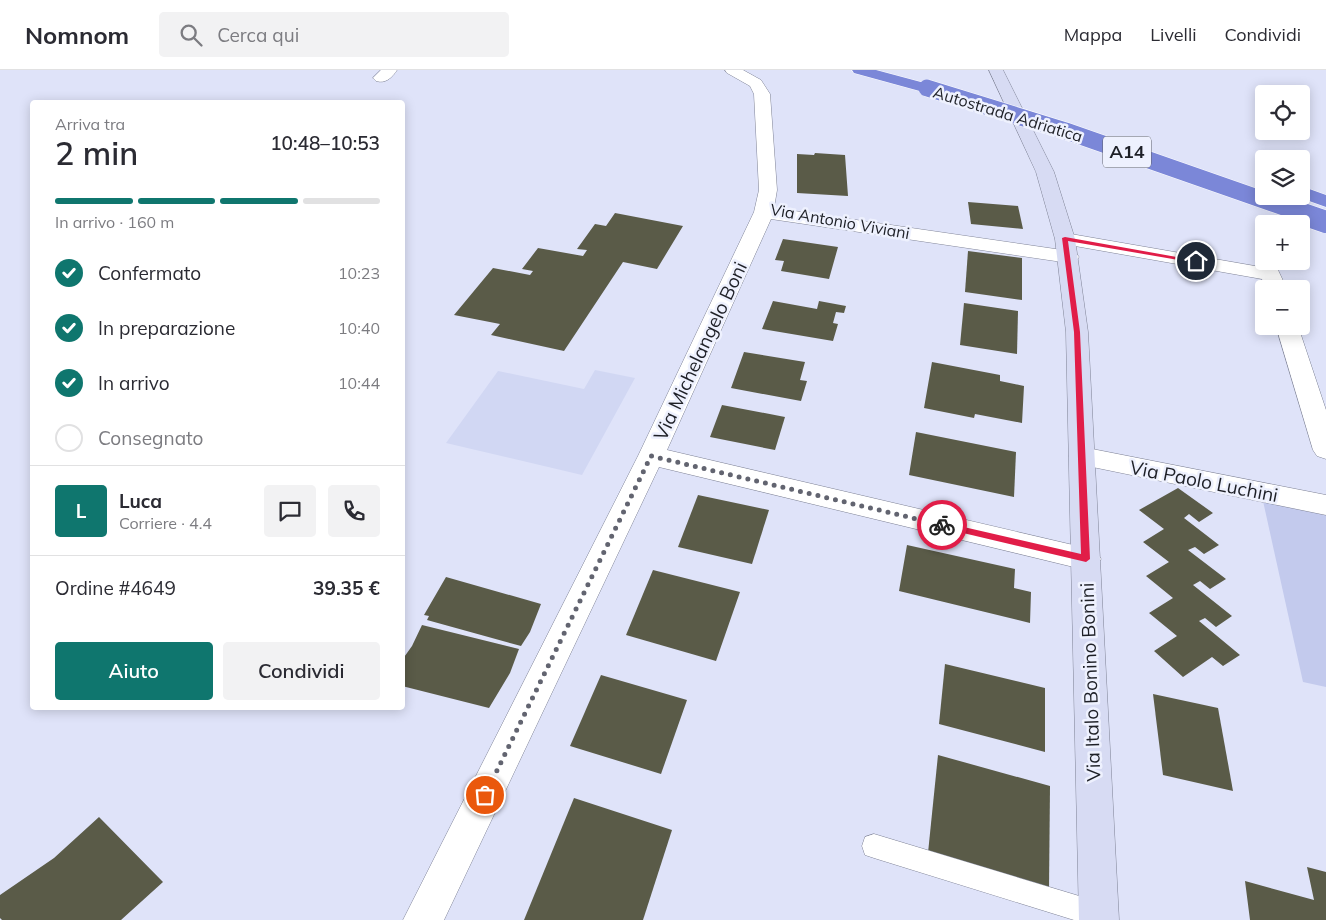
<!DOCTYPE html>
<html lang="it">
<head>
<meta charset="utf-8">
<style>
  :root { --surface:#fff; --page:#f2f2f3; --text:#2b2b33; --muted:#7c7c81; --line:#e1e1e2; --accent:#0f766e }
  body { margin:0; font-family:Mulish,sans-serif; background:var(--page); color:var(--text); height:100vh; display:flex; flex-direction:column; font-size:19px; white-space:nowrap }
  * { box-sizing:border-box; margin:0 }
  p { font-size:16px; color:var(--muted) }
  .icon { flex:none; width:28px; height:28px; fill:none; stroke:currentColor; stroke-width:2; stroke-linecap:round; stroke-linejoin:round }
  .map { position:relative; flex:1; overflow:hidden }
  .drawer { position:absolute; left:30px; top:30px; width:375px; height:610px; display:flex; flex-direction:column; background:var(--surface); border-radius:5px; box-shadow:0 2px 12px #0003 }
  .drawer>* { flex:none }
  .buttons { position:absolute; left:1255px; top:15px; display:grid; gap:10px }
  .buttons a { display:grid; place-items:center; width:55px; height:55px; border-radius:5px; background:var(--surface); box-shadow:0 2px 12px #0003; font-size:25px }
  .pin { position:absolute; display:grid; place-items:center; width:42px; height:42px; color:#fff; margin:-21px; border:2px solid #fff; border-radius:50%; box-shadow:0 1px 5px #0007 }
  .courier { position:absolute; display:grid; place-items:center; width:50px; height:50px; margin:-25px; border:4px solid #e11d48; border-radius:50%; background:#fff; color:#222; box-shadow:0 1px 6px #0007 }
  .overview em { font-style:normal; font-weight:600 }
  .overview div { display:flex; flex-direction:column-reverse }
  .overview { display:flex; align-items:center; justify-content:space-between; height:85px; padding:0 25px }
  h1 { font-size:32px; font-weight:600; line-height:38px }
  .bar { display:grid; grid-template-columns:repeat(4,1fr); gap:8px 5px; align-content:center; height:60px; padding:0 25px }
  .bar i { height:6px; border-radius:4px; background:var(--line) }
  .bar .active { background:var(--accent) }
  .bar p { grid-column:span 4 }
  .line { display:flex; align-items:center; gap:12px; padding:0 25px; border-top:1px solid var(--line) }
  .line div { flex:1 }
  .round { display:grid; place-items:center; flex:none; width:52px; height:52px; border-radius:5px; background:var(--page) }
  ol { padding:0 25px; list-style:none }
  li { display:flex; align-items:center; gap:15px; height:55px }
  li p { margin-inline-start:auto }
  li .icon { padding:5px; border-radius:50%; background:var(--accent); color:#fff; stroke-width:4 }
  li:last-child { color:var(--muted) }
  li i { width:28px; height:28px; border:2px solid var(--line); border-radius:50% }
  .cta { display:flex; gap:10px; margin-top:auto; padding:10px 25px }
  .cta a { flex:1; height:58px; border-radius:5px; background:var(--accent); color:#fff; font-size:20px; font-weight:600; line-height:58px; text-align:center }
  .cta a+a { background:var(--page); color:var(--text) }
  header { display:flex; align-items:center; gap:30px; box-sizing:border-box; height:70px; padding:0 25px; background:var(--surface); border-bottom:1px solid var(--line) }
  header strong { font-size:24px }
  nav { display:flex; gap:28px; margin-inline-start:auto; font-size:18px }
  .search { width:350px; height:45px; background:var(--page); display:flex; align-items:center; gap:12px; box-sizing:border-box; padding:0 18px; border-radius:5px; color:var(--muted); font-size:19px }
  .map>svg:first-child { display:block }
  .built { fill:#d1d7f3 }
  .green { fill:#c3caed }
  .building { fill:#5a5b48 }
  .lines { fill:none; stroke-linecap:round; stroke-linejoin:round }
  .lane-casing { stroke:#7f8396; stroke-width:1 }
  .street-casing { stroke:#7f8396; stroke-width:1 }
  .secondary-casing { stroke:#7f8396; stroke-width:1 }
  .highway-casing { stroke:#fff; stroke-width:1 }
  .lane { fill:#fff; fill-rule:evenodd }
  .street { fill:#fff; fill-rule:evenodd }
  .secondary { fill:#d7dbf3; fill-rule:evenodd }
  .highway { fill:#7b87d8; fill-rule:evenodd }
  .highway-bridge-far1-casing { stroke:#fff; stroke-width:18; stroke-linecap:butt }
  .highway-bridge-casing { stroke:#fff; stroke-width:23; stroke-linecap:butt }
  .highway-bridge-far1 { stroke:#7b87d8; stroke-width:17 }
  .highway-bridge { stroke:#7b87d8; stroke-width:22 }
  .route { fill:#e11d48 }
  .done { stroke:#626470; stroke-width:5; stroke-dasharray:0 9 }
  .labels { text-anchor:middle; stroke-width:5; stroke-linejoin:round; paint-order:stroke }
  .far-street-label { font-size:16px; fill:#1e2027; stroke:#eef1fe }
  .shield { fill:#eef1fe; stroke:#5c5f68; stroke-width:1 }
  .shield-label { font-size:18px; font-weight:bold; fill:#1e2027 }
  .street-label { font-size:19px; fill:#1e2027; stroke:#eef1fe }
</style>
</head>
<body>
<header>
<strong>Nomnom</strong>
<div class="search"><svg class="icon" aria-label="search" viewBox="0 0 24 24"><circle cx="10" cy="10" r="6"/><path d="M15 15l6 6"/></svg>Cerca qui</div>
<nav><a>Mappa</a><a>Livelli</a><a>Condividi</a></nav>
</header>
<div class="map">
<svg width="1326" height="850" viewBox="0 0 1326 850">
  <rect width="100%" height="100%" fill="#dfe3f9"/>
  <polygon class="built" points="595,300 635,308 582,405 446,373 498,301 584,319"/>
  <polygon class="green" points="1263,431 1326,444 1326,617 1303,612"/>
  <g class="building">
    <polygon points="815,83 845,85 848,126 797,123 797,84 814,85"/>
    <polygon points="968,132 1018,136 1023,159 971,154"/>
    <polygon points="615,143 683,156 657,199 623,192 564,281 491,265 500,254 454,245 493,198 530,205 533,201 522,199 538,178 583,186 587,180 577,179 595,154 606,156"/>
    <polygon points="783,169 838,177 829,209 781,201 784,191 775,190"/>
    <polygon points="968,181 1022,188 1022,230 965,222"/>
    <polygon points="773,231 817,239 819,231 846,236 844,243 836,242 833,253 838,254 833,271 762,259"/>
    <polygon points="964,233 1018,241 1017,284 960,275"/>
    <polygon points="744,282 805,292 800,310 807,311 801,331 731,318"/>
    <polygon points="932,292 1000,305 1000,311 1024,316 1022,353 975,344 974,348 924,338"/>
    <polygon points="722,335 785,347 775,380 710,367"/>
    <polygon points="916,362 1016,382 1014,427 909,405"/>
    <polygon points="1178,418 1213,443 1199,452 1189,444 1184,448 1219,475 1204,484 1195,477 1188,480 1226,509 1210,519 1200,511 1193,515 1232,546 1216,557 1205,548 1199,551 1240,585 1223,596 1212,587 1183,607 1154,581 1177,566 1149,543 1173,528 1146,506 1169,492 1143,472 1164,459 1139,440"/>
    <polygon points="698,425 769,440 752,494 678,477"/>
    <polygon points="907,475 1015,499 1014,518 1031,522 1030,553 899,521"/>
    <polygon points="653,500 740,522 716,591 626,565"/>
    <polygon points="446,507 541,534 530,562 521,576 427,550 429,546 424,545"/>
    <polygon points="422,555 519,579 510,603 489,638 402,616 402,590 412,576"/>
    <polygon points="945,594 1045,618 1045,682 939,654"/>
    <polygon points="601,605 687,630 661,704 570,676"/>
    <polygon points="1153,624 1218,638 1233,721 1163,705"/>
    <polygon points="938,685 1050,716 1049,819 928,783"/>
    <polygon points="574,728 672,760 643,850 524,850"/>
    <polygon points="99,747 163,812 121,850 2,850 0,848 0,825 54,788"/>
    <polygon points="1307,797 1326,802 1326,850 1250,850 1245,811 1314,830"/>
  </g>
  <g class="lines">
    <g class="lane-casing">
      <polygon id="lane" points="874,764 1099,832 1108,836 1112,845 1110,850 1074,850 874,788 865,785 862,776 865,767"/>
    </g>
    <g class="street-casing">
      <g id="street">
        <path d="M381,0H397C392,8 385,14 376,11L373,8Z"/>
        <polygon points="725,0 743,0 761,10 770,24 777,120 774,138 1069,181 1076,183 1079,187 1076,191 1069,193 771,149 667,380 1086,478 1096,481 1101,489 1096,497 1086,500 659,397 444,850 403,850 638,386 754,142 759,120 754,24 750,16 727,3"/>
        <polygon points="1065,163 1278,200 1287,219 1265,219 1262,209 1058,173 1055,169 1058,165"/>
        <polygon points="1276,256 1298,256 1326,340 1326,389 1317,386 1313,380"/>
        <polygon points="1082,377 1326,425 1326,445 1073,393 1069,386 1073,379"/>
      </g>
    </g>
    <g class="secondary-casing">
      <polygon id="secondary" points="989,0 1003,0 1054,102 1075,169 1088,262 1119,850 1079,850 1066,262 1055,169 1036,102"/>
    </g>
    <g class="highway-casing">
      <g id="highway">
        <polygon points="852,0 876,0 932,15 935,18 932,21 927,23 854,3"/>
        <polygon points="1301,116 1326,125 1326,137 1295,126 1301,126"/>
      </g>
    </g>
    <use href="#lane" class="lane"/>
    <use href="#street" class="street"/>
    <use href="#secondary" class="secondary"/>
    <use href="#highway" class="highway"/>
    <g class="highway-bridge-far1-casing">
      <polyline id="highway-bridge-far1" points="927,18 1066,61 1298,142"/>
    </g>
    <g class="highway-bridge-casing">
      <polyline id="highway-bridge" points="1294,141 1326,152"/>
    </g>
    <use href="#highway-bridge-far1" class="highway-bridge-far1"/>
    <use href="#highway-bridge" class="highway-bridge"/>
  </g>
  <polygon class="route" points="1065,167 1199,191 1196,193 1068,171 1080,262 1090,489 1086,492 942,458 938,455 942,452 1081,484 1074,262 1062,168"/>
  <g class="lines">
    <polyline class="done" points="485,725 651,386 942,455"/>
  </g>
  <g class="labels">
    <g class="far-street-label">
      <text transform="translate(1008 44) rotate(17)" y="6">Autostrada Adriatica</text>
      <text transform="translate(840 151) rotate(10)" y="6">Via Antonio Viviani</text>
    </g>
    <rect class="shield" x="1103" y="66.5" width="48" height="31" rx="4"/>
    <g class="shield-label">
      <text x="1127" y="88">A14</text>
    </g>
    <g class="street-label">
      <text transform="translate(700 281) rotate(-65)" y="7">Via Michelangelo Boni</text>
      <text transform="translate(1204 411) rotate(11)" y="7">Via Paolo Luchini</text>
      <text transform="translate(1090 612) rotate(-92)" y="7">Via Italo Bonino Bonini</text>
    </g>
  </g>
</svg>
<div class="buttons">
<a><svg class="icon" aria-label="locate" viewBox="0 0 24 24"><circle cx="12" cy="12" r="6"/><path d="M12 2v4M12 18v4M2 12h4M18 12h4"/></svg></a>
<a><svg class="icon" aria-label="layers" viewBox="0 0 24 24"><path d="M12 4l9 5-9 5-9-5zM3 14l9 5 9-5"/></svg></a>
<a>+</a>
<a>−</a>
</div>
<div class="pin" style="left:485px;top:725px;background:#ea580c"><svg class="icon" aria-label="bag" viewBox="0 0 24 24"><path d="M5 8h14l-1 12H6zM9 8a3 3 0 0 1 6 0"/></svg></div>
<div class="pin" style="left:1196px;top:191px;background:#1f2937"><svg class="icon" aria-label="home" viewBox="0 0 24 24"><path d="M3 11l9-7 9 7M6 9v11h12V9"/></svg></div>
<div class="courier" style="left:942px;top:455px"><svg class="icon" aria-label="bike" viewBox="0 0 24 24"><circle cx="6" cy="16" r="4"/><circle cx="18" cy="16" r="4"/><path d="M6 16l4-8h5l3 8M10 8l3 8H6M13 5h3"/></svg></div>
<section class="drawer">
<div class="overview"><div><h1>2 min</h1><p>Arriva tra</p></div><em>10:48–10:53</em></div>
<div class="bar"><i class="active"></i><i class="active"></i><i class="active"></i><i></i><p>In arrivo · 160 m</p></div>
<ol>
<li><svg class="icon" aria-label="check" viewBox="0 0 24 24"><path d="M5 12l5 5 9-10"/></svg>Confermato<p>10:23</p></li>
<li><svg class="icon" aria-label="check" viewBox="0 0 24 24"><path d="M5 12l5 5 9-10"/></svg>In preparazione<p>10:40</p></li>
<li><svg class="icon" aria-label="check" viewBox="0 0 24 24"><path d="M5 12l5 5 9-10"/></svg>In arrivo<p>10:44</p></li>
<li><i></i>Consegnato</li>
</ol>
<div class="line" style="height:90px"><b class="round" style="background:var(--accent);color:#fff">L</b><div><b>Luca</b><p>Corriere · 4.4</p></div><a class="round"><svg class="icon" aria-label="chat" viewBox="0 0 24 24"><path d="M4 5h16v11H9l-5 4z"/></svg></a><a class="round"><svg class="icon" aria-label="phone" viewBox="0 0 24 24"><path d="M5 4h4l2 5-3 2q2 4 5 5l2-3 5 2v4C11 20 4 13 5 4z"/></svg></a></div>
<div class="line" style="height:65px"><div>Ordine #4649</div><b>39.35 €</b></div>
<div class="cta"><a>Aiuto</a><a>Condividi</a></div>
</section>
</div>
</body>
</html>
